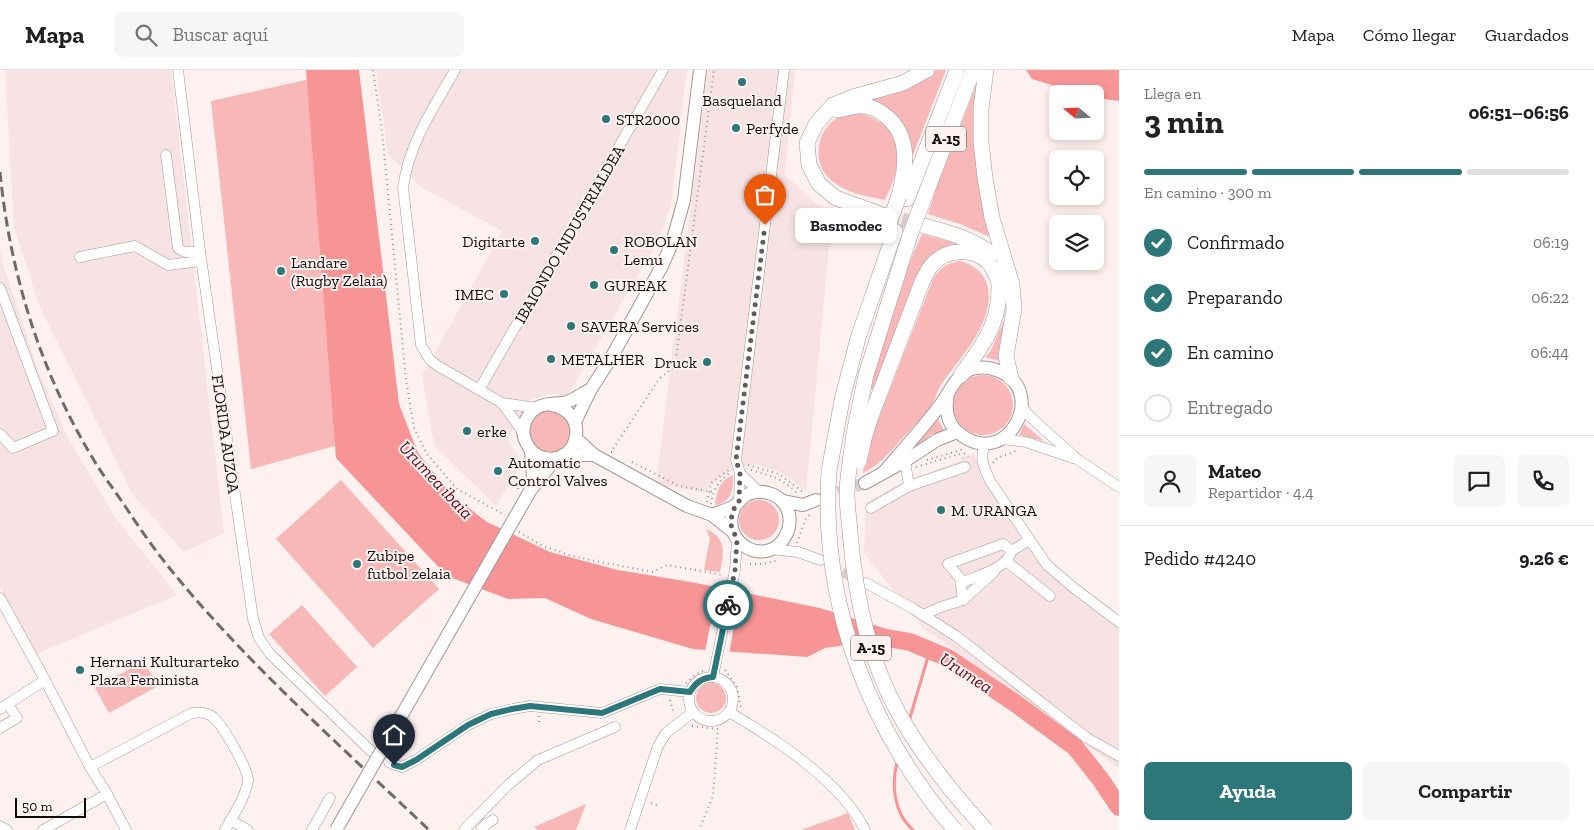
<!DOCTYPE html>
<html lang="es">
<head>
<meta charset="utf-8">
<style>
  :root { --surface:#fff; --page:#f6f6f6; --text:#202124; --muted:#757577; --line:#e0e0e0; --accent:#2d777a }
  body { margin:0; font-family:"Zilla Slab",serif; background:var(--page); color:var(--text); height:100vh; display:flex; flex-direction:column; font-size:19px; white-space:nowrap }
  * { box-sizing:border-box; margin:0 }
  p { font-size:16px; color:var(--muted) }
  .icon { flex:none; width:28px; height:28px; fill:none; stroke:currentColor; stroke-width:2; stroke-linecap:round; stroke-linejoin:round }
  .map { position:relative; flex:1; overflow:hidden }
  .details { display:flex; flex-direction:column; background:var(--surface); width:475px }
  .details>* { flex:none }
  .needle { width:32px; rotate:289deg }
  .buttons { position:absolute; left:1049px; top:15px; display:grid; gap:10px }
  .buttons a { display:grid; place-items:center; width:55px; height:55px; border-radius:8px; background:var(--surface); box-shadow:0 2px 8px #0003; font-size:25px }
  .scale { position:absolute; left:15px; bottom:12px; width:71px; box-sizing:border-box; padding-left:5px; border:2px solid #110c0c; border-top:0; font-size:14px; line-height:18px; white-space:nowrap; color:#110c0c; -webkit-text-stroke:4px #fef1f0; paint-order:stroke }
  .pin { position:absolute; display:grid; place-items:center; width:42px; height:42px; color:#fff; margin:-51px -21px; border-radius:50% 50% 50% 0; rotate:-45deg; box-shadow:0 0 5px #0007 }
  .pin .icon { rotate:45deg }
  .courier { position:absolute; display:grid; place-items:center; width:50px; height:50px; margin:-25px; border:4px solid #2d777a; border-radius:50%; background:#fff; color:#222; box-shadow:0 1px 6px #0007 }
  .bubble { position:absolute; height:35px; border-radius:8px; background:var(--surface); box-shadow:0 2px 8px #0003; font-size:16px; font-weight:700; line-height:35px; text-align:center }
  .headline em { font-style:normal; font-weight:700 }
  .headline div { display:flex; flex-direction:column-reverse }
  .headline { display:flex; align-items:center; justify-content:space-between; height:85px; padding:0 25px }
  h1 { font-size:32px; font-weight:700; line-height:38px }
  .bar { display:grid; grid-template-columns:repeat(4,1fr); gap:8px 5px; align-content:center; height:60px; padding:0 25px }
  .bar i { height:6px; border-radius:4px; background:var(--line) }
  .bar .selected { background:var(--accent) }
  .bar p { grid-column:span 4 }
  .line { display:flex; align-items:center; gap:12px; padding:0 25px; border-top:1px solid var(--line) }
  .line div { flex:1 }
  .round { display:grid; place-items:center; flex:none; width:52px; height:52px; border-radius:8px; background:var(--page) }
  ol { padding:0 25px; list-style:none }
  li { display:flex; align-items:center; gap:15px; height:55px }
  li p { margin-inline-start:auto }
  li .icon { padding:5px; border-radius:50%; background:var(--accent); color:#fff; stroke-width:4 }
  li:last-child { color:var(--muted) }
  li i { width:28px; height:28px; border:2px solid var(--line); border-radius:50% }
  .button { display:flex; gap:10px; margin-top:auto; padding:10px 25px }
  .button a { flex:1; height:58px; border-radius:8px; background:var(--accent); color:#fff; font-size:20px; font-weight:700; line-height:58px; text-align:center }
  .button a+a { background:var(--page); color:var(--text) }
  header { display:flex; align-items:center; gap:30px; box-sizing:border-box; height:70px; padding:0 25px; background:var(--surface); border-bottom:1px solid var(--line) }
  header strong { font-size:24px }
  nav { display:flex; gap:28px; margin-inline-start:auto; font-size:18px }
  .search { width:350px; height:45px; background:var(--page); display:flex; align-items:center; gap:12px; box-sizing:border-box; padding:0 18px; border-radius:8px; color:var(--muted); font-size:19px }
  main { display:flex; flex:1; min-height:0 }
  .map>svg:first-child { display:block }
  .built { fill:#f7e3e3 }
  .green { fill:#f8b8b8 }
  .forest { fill:#f89597 }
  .water { fill:#f79496 }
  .pier { fill:#fef1f0 }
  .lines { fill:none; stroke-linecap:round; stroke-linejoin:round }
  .stream { stroke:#f79496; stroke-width:3 }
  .river { stroke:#f79496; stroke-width:18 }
  .minor-tunnel { stroke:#dacfce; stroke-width:10; stroke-dasharray:10 5; stroke-linecap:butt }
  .major-tunnel { stroke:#dacfce; stroke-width:12; stroke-dasharray:12 6; stroke-linecap:butt }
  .highway-tunnel { stroke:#dacfce; stroke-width:15; stroke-dasharray:15 8; stroke-linecap:butt }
  .minor-casing { stroke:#a69797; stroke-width:11 }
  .major-casing { stroke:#a69797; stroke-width:14 }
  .highway-casing { stroke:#a69797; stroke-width:16 }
  .path { stroke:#9b9191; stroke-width:2; stroke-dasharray:1 4; stroke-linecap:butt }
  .minor { stroke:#fff; stroke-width:10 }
  .major { stroke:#fff; stroke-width:12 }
  .highway { stroke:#fff; stroke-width:15 }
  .rail { stroke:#726a6a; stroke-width:3; stroke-dasharray:10 5; stroke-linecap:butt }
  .major-bridge-casing { stroke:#a69797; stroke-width:14; stroke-linecap:butt }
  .highway-bridge-casing { stroke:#a69797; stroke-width:16; stroke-linecap:butt }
  .major-bridge { stroke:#fff; stroke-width:12 }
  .highway-bridge { stroke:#fff; stroke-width:15 }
  .done { stroke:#645c5c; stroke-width:5; stroke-dasharray:0 9 }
  .route { stroke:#2d777a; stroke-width:6 }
  .poi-dot { fill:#2d777a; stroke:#fef1f0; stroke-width:2 }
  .labels { text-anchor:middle; stroke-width:4; stroke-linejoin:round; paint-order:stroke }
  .shield { fill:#fef1f0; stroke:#585150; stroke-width:1 }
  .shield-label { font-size:15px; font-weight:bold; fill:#110c0c }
  .poi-label { font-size:16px; fill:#110c0c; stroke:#fef1f0; text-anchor:start }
  .street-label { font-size:16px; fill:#110c0c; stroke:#fef1f0 }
  .water-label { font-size:18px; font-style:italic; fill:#620819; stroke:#fef1f0 }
</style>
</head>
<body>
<header>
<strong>Mapa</strong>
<div class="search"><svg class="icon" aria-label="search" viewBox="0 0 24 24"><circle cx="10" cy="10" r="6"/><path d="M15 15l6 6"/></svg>Buscar aquí</div>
<nav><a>Mapa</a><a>Cómo llegar</a><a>Guardados</a></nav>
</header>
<main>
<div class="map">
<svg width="1119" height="760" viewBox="0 0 1119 760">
  <rect width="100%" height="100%" fill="#fef1f0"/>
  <g class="built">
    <polygon points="5,0 171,0 224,463 184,482 133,425 39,235 14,157"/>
    <polygon points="376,0 687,0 671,136 656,175 568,325 550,324 530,330 521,344 507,369 522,392 496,436 434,375 422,306 502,161 421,117 388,84"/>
    <polygon points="708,0 795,0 785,105 832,148 806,421 781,402 754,394 728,402 702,422 656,415"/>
    <polygon points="0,177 4,197 38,300 67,366 116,449 177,525 34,585 0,517"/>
    <polygon points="973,383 1005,442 1037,490 1088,534 1119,557 1119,698 922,557 864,483 866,433 895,416 949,395"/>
  </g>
  <g class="green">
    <polygon points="936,0 946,0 913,85 864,29 932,3"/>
    <polygon points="310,9 353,371 251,399 211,31"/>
    <polygon points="976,16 992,166 990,167 960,154 928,144 937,115"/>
    <path d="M859,43C888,50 903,71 896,101C894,111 889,121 885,130C866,126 844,123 829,108C813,94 816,63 834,50C841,45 851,44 859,43Z"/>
    <path d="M922,164L962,175L939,182L874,320L870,319C882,269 900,211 922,164Z"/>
    <path d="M959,191C972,194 982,200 987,214C997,250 962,285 943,312C937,319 936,329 931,336C926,344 918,352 911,359C896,375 883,393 863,403L866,383L869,384L871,368L933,209C940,198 946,194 959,191Z"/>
    <polygon points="1006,246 999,291 985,287 990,282"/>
    <circle cx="983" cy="335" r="30"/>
    <circle cx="550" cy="361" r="21"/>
    <polygon points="938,349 944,361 932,364 904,387"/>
    <polygon points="1024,354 1044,371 1019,365"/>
    <path d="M733,405C734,418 731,433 715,435C717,421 719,411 733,405Z"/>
    <polygon points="341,410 439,519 373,578 276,469"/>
    <circle cx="759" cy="450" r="20"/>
    <path d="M706,459C727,468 724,483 720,502L704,500L710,468Z"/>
    <polygon points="302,535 357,597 325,626 269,564"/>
    <polygon points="144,591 158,616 109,643 95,618"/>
    <circle cx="711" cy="628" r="15"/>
    <polygon points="586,734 576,760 538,760 534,757"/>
    <polygon points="848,743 855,760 801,760"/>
  </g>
  <polygon class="forest" points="1026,0 1119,0 1119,31 1095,28 1095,24 1081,24 1032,9"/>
  <polygon class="water" points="306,0 359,0 399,334 418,383 453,426 487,452 550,482 618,500 696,513 820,538 903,564 918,583 882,570 825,578 807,587 693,579 591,549 545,528 508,529 447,506 336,388"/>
  <polygon class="pier" points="718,514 741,519 729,584 705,582"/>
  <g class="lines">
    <g class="stream">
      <polyline points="909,651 930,580"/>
      <path d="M898,689C891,712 893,743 913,760"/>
    </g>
    <polyline class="river" points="887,568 910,572 948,588 1015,633 1075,677 1101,710 1119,737"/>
    <polyline class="minor-tunnel" points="829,495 859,510"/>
    <polyline class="major-tunnel" points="821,429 865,413"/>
    <polyline class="highway-tunnel" points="880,144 925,156"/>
    <g class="minor-casing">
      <g id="minor">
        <polyline points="178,0 200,181 253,549 259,568 270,584 372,682"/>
        <path d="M455,0C433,39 410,71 403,117L421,275L430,290L438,296L502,333L523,362"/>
        <path d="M166,85L178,178C184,184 191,182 200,181"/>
        <polyline points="80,187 135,176 168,195 201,191"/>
        <polyline points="0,218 53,361 13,378 0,364"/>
        <polyline points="479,320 663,0"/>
        <polyline points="502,333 537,338"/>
        <polyline points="1022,336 1027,344 1077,389 1119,417"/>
        <polyline points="1002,369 1026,372 1073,388"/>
        <path d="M985,373C979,389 984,397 990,411L1047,495L1074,518L1119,552"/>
        <polyline points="905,391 909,416"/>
        <polyline points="759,422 740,403 736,390 784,0"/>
        <polyline points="739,431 740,403"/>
        <polyline points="871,438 909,416 965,397"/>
        <polyline points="771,479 798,482 820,490"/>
        <polyline points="1012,481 1029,470"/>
        <polyline points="1006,491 1050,526"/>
        <polyline points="866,513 912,538 956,566 1087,668 1119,686"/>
        <path d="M961,513C978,505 1005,500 1012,481L1003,474L948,494L960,508L963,530"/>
        <polyline points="0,528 45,610 90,697 107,724 126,760"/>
        <polyline points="923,545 941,537 963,530 994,502"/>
        <polyline points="713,607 735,500 737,470"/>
        <circle cx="711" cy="629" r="22"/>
        <polyline points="0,639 45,610"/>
        <path d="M729,642C775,669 841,711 865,760"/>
        <polyline points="0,658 17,648 8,634"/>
        <polyline points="389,692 395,695 402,697 416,690 468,655 491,644 513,639 530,636 602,643 660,619 690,622"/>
        <path d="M90,697L192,643C200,642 208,642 214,648C223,656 249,700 248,711C245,728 233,746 225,760"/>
        <polyline points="230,750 248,760"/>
        <polyline points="0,756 7,760"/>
        <polyline points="43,760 107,724"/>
        <polyline points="312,760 330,728"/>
        <polyline points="464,760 507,716 538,690 615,657"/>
        <polyline points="481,760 486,754 493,750"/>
        <polyline points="630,760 658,676 666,663 693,642"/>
      </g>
    </g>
    <g class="major-casing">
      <g id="major">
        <path d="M552,335C591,342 579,395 545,388C537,386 530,381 527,374C518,359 527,339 544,335C552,333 560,334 567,332C575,329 583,323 591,319"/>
        <polyline points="575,352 591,319 611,288 662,196 672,173 684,130 700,0"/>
        <polyline points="576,368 594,385 687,436 712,445 732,461"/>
        <polyline points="563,385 594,385"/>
        <path d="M884,402C902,381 921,360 938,338C949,325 953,308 969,300C979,296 989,297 999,301C1049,321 1007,401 960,364C946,354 945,338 948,323"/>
        <polyline points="865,413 905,391 937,370 957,362"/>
        <polyline points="531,418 533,407 531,381"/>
        <polyline points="530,421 556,388"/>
        <polyline points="782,431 803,435 816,430"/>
        <path d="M712,445C719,442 727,440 734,436C738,434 740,429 745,426C758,418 777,422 785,435C791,444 791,456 786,465C769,500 717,474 735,436"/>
      </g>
    </g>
    <g class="highway-casing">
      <g id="highway">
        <polyline points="986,0 981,38 981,72 985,108 992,148 1012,214 1014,239 1006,286 1011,308"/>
        <path d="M837,40C845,39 855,35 863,36C871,36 882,42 887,47C911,67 906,99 899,126"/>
        <polyline points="907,129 957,0"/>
        <polyline points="920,139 973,0"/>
        <polyline points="880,144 836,128 819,114 809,95 807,73 816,54 833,35 853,27 903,13 927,0"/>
        <path d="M925,156C950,163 970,168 992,184"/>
        <path d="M961,305C986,272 1004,246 998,203"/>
        <polyline points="854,363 866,305 910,165"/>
        <path d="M865,365L873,341L922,212C925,206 928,199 932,195C945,179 973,177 988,192C993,197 996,206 1000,213"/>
        <polyline points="829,401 842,330 858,268 895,161"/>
      </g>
    </g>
    <g class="path">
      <polyline points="373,0 382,61 406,310 414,358 427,384 457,419 505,445"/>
      <polyline points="612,382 611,382 659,309 675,296 714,0"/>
      <polyline points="927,390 961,380 968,387"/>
      <polyline points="632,392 679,416 713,422"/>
      <polyline points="993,393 997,388 1016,381"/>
      <polyline points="748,395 779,404 803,422"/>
      <polyline points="916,397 959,384 963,388"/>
      <path d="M751,400C773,407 780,407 797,423"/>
      <polyline points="518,419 519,409 522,405"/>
      <polyline points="707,432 711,413 730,399"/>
      <path d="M711,434C713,421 718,410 730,403"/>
      <polyline points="519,462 541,475 569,485 595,491 653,502 667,495 723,505"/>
      <polyline points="797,473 806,448 811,444"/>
      <polyline points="750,494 763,494 779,490"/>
      <polyline points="725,600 737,617 741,638"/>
      <polyline points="686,613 695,605 705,600"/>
      <polyline points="670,630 674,644"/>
      <polyline points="539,646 539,652"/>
      <polyline points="692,656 718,659 713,726 699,760"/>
      <polyline points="410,677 412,670"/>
      <polyline points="651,733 660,736"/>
    </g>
    <use href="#minor" class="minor"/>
    <use href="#major" class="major"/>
    <use href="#highway" class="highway"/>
    <path class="rail" d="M0,102C10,204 41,304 95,392C104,407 115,421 125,436C138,456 152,476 167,495C244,591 340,675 429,760"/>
    <g class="major-bridge-casing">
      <polyline id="major-bridge" points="336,760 530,421"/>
    </g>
    <g class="highway-bridge-casing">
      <g id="highway-bridge">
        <polyline points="887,159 899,126"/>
        <polyline points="910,165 920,139"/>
        <path d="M854,363C852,383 847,404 847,424C847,436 849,449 850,462C855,525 868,589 899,644C923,687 953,724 986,760"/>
        <polyline points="859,391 865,365"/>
        <path d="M829,401C820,532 869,661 955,760"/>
      </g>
    </g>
    <use href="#major-bridge" class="major-bridge"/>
    <use href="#highway-bridge" class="highway-bridge"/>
  </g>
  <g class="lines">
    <polyline class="done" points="728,535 735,500 737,470 731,455 732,442 739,431 740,403 736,390 765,155"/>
    <path class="route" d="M394,695L402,697L416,690L468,655L491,644L512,639L530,636L602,643L660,619L690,622C696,612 702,608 713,607L728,535"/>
  </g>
  <g class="poi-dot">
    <circle cx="742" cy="12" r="5"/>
    <circle cx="606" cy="49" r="5"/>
    <circle cx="736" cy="58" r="5"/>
    <circle cx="535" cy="171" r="5"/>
    <circle cx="614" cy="180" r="5"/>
    <circle cx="281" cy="201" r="5"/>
    <circle cx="594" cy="215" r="5"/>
    <circle cx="504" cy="224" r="5"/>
    <circle cx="571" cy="256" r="5"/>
    <circle cx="551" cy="289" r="5"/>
    <circle cx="707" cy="292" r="5"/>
    <circle cx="467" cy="361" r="5"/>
    <circle cx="498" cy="401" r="5"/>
    <circle cx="941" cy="440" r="5"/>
    <circle cx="357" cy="494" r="5"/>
    <circle cx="80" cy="600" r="5"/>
  </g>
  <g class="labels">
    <g class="shield">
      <rect x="926" y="56.5" width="40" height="25" rx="4"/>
      <rect x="851" y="565.5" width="40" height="25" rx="4"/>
    </g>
    <g class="shield-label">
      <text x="946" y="74">A-15</text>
      <text x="871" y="583">A-15</text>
    </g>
    <g class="poi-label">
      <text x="742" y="36" text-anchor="middle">Basqueland</text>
      <text x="616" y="55">STR2000</text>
      <text x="746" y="64">Perfyde</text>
      <text x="525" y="177" text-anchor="end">Digitarte</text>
      <text x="624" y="177">ROBOLAN<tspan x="624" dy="18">Lemu</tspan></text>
      <text x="291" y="198">Landare<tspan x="291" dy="18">(Rugby Zelaia)</tspan></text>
      <text x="604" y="221">GUREAK</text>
      <text x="494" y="230" text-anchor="end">IMEC</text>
      <text x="581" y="262">SAVERA Services</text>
      <text x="561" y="295">METALHER</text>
      <text x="697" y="298" text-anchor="end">Druck</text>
      <text x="477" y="367">erke</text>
      <text x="508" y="398">Automatic<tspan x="508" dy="18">Control Valves</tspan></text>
      <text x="951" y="446">M. URANGA</text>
      <text x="367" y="491">Zubipe<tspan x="367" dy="18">futbol zelaia</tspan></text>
      <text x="90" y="597">Hernani Kulturarteko<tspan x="90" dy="18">Plaza Feminista</tspan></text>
    </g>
    <g class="street-label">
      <text transform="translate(569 164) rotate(-60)" y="6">IBAIONDO INDUSTRIALDEA</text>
      <text transform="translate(226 364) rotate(82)" y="6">FLORIDA AUZOA</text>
    </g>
    <g class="water-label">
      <text transform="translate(436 410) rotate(47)" y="6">Urumea ibaia</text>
      <text transform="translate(966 603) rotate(33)" y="6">Urumea</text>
    </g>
  </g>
</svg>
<div class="buttons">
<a><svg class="needle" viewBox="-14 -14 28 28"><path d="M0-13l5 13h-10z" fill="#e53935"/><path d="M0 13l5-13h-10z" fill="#757577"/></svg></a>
<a><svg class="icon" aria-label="locate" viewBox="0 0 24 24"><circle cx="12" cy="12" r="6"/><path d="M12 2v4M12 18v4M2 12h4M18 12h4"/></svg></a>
<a><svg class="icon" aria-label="layers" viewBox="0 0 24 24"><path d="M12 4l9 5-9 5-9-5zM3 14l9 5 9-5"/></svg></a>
</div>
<div class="scale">50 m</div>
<div class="pin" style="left:765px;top:155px;background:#ea580c"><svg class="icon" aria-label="bag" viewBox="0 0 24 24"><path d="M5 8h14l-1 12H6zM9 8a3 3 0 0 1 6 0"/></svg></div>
<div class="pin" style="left:394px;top:695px;background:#1f2937"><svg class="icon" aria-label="home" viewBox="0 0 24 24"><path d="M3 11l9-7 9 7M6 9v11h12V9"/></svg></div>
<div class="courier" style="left:728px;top:535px"><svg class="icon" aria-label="bike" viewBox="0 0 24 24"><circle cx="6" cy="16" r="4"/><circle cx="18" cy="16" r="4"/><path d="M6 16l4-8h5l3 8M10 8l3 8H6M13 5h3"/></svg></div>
<div class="bubble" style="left:795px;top:138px;width:102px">Basmodec</div>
</div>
<section class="details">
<div class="headline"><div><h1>3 min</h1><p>Llega en</p></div><em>06:51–06:56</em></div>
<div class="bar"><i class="selected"></i><i class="selected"></i><i class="selected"></i><i></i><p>En camino · 300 m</p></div>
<ol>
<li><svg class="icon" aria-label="check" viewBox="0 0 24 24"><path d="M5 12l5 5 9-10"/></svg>Confirmado<p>06:19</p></li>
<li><svg class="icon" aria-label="check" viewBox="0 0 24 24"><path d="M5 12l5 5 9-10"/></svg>Preparando<p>06:22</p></li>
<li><svg class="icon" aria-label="check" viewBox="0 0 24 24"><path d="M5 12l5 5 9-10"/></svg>En camino<p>06:44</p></li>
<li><i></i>Entregado</li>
</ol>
<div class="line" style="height:90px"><a class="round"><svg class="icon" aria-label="person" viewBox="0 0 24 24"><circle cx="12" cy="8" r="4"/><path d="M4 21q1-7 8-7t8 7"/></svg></a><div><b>Mateo</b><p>Repartidor · 4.4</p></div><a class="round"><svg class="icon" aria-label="chat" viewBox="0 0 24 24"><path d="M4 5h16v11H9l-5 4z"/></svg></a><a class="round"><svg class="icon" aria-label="phone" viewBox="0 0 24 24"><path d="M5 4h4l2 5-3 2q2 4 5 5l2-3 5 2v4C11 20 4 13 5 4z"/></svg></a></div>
<div class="line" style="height:65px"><div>Pedido #4240</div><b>9.26 €</b></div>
<div class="button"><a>Ayuda</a><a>Compartir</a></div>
</section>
</main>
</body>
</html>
